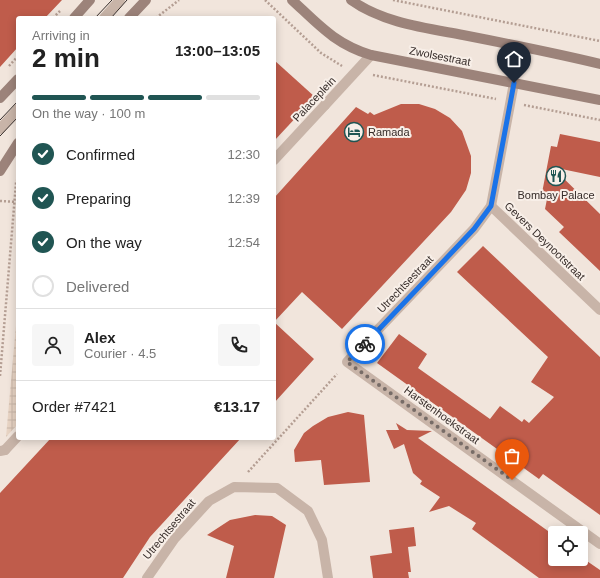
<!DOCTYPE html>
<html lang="en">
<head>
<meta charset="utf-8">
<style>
  :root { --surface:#fff; --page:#f6f6f6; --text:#222; --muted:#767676; --line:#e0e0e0; --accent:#205553 }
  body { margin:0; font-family:Helvetica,sans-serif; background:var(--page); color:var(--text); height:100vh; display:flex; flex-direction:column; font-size:15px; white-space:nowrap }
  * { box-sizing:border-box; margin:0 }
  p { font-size:13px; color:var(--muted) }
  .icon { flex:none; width:22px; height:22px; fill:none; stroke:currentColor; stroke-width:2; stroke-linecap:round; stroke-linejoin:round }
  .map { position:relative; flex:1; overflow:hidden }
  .side { position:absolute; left:16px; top:16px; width:260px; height:424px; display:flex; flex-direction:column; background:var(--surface); border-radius:4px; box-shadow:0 2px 10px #0003 }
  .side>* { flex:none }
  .tools { position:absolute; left:548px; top:526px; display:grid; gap:8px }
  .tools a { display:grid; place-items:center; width:40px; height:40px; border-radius:4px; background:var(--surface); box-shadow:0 2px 10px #0003; font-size:20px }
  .pin { position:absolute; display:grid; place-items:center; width:34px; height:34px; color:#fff; margin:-41px -17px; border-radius:50% 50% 50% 0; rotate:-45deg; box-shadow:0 0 4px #0007 }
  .pin .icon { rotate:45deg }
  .courier { position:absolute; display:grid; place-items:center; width:40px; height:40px; margin:-20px; border:3px solid #1a73e8; border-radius:50%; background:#fff; color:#222; box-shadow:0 1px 5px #0007 }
  .overview em { font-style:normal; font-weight:600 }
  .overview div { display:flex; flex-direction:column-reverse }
  .overview { display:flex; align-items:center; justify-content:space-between; height:68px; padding:0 16px }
  h1 { font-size:26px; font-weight:600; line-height:30px }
  .bar { display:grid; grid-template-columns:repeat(4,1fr); gap:6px 4px; align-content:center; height:48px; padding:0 16px }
  .bar i { height:5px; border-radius:3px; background:var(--line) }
  .bar .on { background:var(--accent) }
  .bar p { grid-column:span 4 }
  .line { display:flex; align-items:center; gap:10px; padding:0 16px; border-top:1px solid var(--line) }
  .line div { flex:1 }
  .round { display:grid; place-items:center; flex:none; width:42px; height:42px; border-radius:4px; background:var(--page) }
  ol { padding:0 16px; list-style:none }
  li { display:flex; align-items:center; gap:12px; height:44px }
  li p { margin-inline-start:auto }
  li .icon { padding:4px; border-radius:50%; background:var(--accent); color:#fff; stroke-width:4 }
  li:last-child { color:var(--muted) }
  li i { width:22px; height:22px; border:2px solid var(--line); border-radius:50% }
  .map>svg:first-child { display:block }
  .plaza { fill:url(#plaza-grid) }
  .building { fill:#bf5c4b }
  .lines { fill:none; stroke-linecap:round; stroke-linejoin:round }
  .path { stroke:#b49e93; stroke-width:2.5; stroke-dasharray:2 2; stroke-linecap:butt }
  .service { stroke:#c8b4a8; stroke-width:10 }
  .pedestrian { stroke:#c8b4a8; stroke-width:10 }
  .minor { stroke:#c8b4a8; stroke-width:10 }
  .secondary { stroke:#9c837a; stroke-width:10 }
  .tram { stroke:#352b28; stroke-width:1 }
  .done { stroke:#776c67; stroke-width:4; stroke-dasharray:0 7.2 }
  .route { stroke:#1a73e8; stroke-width:5 }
  .labels { text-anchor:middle; stroke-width:4; stroke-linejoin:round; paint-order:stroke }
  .street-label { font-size:11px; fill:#352b28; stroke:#f8efe8 }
  .poi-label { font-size:11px; fill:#352b28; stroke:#f8efe8; text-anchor:start }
</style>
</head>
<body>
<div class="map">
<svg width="600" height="578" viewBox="0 0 600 578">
  <defs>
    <pattern id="plaza-grid" width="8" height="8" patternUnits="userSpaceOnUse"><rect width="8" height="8" fill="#e8d4c4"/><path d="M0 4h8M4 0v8" fill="none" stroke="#c8b6a8"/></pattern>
  </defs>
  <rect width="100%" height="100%" fill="#f1e5dc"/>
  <polygon class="plaza" points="18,303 18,424 6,437"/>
  <g class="building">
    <polygon points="0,0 62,0 45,18 18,18 18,47 0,67"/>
    <polygon points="274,60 315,97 274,141"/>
    <polygon points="401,104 419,104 435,109 450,118 462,131 471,156 471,173 466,190 451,212 342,329 302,292 274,322 314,359 274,403 274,198 356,107 368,114 370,112 374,115"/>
    <polygon points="560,134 600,142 600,177 552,167 600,214 600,271 559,232 564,227 545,209 548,194 542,193 551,146 557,147"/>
    <polygon points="483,246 600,357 600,515 543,474 539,479 377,363 399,334 427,354 418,368 490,419 500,406 522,422 524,419 529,423 554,397 531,382 548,357 457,272"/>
    <polygon points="348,412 364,415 370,482 324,485 321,460 295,462 294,450 304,433 313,426 328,417"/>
    <polygon points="396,423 407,430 432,431 418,438 555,536 555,559 581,559 581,557 600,570 600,578 539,578 472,529 476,523 449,506 429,512 440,497 420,484 422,481 413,473 404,444 394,449 386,430 399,430"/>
    <polygon points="51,438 241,438 150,537 123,578 0,578 0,493"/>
    <polygon points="255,515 272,516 286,525 274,578 226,578 234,546 207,535 230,520"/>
    <polygon points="414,527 416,546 408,547 411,572 408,572 409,578 373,578 370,556 392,553 389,530"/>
  </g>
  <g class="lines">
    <g class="path">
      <polyline points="265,0 321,53 342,66"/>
      <polyline points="393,0 600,41"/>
      <polyline points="53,18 60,11"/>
      <polyline points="156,18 179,0"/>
      <polyline points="9,66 18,56"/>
      <polyline points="373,75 496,99"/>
      <polyline points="524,105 600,120"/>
      <polyline points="0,201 18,202"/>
      <polyline points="0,376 16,183 18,178"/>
      <polyline points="248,472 337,374"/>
    </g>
    <g class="service">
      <polyline points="104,18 120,0"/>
      <polyline points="0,129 18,109"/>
    </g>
    <g class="pedestrian">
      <polyline points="274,160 325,105"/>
      <polyline points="5,450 18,436"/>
    </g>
    <g class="minor">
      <polyline points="514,83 491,206 474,229 347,362 600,544"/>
      <polyline points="325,105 371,55"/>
      <polyline points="491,206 600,310"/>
      <polyline points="0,451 5,450"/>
      <polyline points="147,578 175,538 209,501 234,487 277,488 308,511 322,540 328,578"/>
    </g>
    <g class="secondary">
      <path d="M292,0C319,25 335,44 371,55L600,100"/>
      <path d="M351,0C383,23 426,28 463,35C509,44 555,53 600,64"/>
      <polyline points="74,18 90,0"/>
      <polyline points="129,18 146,0"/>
      <polyline points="0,98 18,79"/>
      <polyline points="0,171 18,143"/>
    </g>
    <g class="tram">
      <polyline points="95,18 112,0"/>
      <polyline points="111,18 127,0"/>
      <polyline points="0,120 18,101"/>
      <polyline points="0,136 18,117"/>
    </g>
  </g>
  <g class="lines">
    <polyline class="done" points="365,344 347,362 512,480"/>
    <polyline class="route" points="365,344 474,229 491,206 514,83"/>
  </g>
  <defs>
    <g id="hotel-ring" transform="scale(1)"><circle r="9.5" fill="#f8efe8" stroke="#205553" stroke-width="1.5"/><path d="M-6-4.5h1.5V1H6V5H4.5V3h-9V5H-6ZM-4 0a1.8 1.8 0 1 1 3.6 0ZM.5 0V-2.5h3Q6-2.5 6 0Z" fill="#205553"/></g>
    <g id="restaurant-ring" transform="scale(1)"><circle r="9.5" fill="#f8efe8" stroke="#205553" stroke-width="1.5"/><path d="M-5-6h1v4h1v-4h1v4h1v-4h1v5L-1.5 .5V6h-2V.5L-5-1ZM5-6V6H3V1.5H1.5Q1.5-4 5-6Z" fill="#205553"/></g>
  </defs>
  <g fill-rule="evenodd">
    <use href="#hotel-ring" x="354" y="132"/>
    <use href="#restaurant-ring" x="556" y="176"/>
  </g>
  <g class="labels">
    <g class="street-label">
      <text transform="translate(440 56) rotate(11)" y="4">Zwolsestraat</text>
      <text transform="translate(314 99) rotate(-47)" y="4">Palaceplein</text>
      <text transform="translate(545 241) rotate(44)" y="4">Gevers Deynootstraat</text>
      <text transform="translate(405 284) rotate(-46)" y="4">Utrechtsestraat</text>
      <text transform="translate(442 415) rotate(36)" y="4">Harstenhoekstraat</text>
      <text transform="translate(169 529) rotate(-50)" y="4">Utrechtsestraat</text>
    </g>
    <g class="poi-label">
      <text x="368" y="136">Ramada</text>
      <text x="556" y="199" text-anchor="middle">Bombay Palace</text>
    </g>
  </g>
</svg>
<div class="tools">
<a><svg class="icon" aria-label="locate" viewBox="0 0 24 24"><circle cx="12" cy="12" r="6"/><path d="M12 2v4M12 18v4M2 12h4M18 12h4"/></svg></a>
</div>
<div class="pin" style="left:512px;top:480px;background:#ea580c"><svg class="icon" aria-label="bag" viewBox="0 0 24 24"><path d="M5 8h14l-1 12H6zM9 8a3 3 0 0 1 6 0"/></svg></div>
<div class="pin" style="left:514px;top:83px;background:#1f2937"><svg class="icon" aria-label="home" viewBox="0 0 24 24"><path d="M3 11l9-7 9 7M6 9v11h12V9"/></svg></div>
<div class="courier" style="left:365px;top:344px"><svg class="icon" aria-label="bike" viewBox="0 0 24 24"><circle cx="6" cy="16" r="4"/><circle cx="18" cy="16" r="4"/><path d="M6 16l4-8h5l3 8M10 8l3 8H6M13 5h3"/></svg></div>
<section class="side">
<div class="overview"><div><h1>2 min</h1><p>Arriving in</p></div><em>13:00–13:05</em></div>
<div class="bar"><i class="on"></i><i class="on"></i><i class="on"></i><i></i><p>On the way · 100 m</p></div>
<ol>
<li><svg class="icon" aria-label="check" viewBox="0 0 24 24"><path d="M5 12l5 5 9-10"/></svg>Confirmed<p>12:30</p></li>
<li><svg class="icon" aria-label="check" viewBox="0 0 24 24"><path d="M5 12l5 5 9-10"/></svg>Preparing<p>12:39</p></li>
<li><svg class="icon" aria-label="check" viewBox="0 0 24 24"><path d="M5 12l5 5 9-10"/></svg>On the way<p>12:54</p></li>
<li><i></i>Delivered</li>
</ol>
<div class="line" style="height:72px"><a class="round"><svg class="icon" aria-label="person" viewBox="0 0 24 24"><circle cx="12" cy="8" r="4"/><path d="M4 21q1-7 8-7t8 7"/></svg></a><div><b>Alex</b><p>Courier · 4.5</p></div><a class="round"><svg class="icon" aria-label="phone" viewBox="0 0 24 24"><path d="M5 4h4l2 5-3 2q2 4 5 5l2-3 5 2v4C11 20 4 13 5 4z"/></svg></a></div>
<div class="line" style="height:52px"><div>Order #7421</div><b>€13.17</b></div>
</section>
</div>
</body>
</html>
